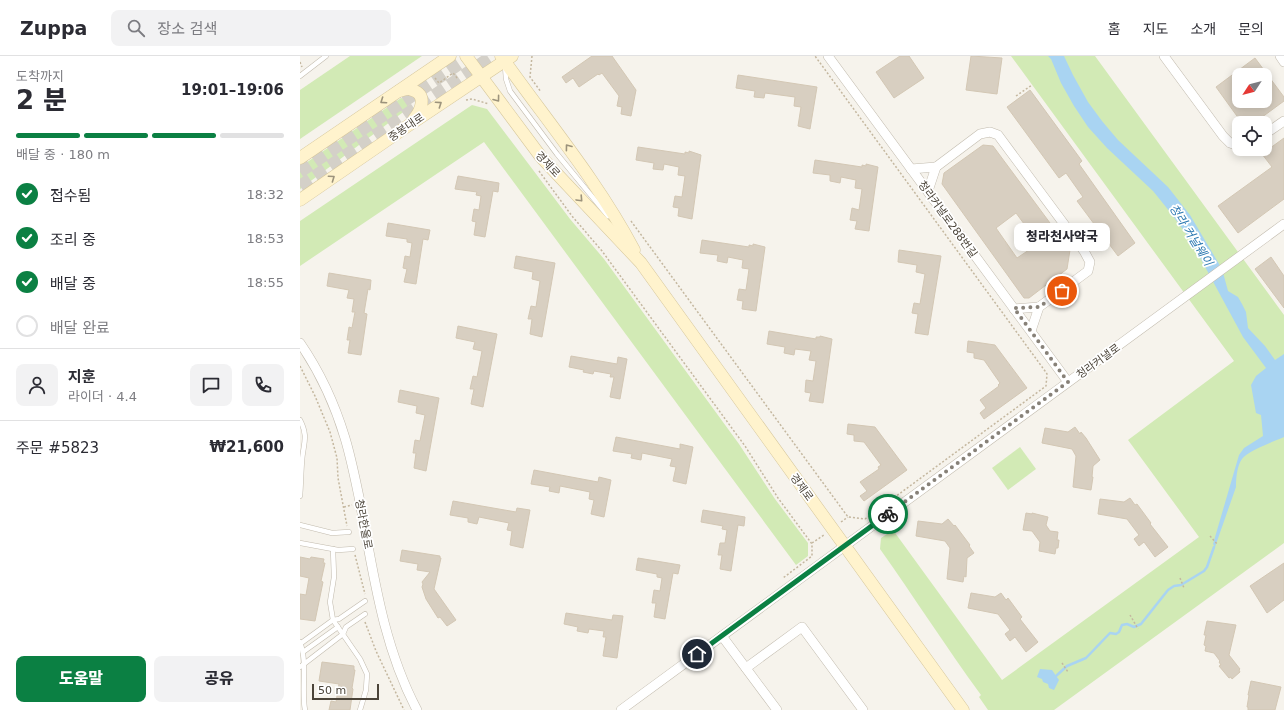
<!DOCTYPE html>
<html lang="ko">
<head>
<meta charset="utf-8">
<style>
  :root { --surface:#fff; --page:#f2f2f3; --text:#2b2b33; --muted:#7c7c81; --line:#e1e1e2; --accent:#0b8043 }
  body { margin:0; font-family:"DejaVu Sans","Noto Sans KR",sans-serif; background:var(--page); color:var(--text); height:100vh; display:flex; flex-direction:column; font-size:15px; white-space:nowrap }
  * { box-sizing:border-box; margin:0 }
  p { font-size:13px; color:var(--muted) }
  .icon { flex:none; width:22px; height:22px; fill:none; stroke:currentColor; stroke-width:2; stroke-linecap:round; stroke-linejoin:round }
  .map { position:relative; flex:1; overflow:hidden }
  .side { display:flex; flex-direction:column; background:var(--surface); width:300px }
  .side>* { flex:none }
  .needle { width:26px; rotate:234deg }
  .fabs { position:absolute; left:932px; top:12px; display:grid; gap:8px }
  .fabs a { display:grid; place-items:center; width:40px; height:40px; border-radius:8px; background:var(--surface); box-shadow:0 2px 10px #0003; font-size:20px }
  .scale { position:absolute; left:12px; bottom:10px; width:67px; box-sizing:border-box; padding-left:4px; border:2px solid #4b4439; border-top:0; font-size:11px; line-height:14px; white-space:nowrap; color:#4b4439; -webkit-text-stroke:3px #fff; paint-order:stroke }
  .pin { position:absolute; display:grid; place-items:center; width:34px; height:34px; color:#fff; margin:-17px; border:2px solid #fff; border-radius:50%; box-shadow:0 1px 4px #0007 }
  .courier { position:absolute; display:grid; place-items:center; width:40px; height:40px; margin:-20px; border:3px solid #0b8043; border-radius:50%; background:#fff; color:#222; box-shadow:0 1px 5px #0007 }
  .bubble { position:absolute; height:28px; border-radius:8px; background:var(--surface); box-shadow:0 2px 10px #0003; font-size:13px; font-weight:800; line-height:28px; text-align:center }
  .overview em { font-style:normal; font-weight:800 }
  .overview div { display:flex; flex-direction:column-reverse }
  .overview { display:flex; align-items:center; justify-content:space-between; height:68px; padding:0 16px }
  h1 { font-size:26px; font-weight:800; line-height:30px }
  .bar { display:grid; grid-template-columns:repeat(4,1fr); gap:6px 4px; align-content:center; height:48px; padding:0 16px }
  .bar i { height:5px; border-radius:3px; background:var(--line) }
  .bar .active { background:var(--accent) }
  .bar p { grid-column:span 4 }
  .line { display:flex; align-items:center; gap:10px; padding:0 16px; border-top:1px solid var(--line) }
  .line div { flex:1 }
  .round { display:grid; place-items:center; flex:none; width:42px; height:42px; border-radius:8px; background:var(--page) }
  ol { padding:0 16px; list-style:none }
  li { display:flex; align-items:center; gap:12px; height:44px }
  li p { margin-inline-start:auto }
  li .icon { padding:4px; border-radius:50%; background:var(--accent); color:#fff; stroke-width:4 }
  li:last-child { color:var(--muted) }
  li i { width:22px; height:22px; border:2px solid var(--line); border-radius:50% }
  .action { display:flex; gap:8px; margin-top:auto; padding:8px 16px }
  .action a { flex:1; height:46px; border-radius:8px; background:var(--accent); color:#fff; font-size:16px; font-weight:800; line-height:46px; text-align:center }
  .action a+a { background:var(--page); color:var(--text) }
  header { display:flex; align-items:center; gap:24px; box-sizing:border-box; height:56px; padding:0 20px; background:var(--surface); border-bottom:1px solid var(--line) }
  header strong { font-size:19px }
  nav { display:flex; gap:22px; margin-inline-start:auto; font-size:14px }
  .search { width:280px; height:36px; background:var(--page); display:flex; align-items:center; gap:10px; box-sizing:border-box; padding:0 14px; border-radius:8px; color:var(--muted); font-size:15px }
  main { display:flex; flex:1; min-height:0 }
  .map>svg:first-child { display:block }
  .green { fill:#d2eab5 }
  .water { fill:#a9d4f2 }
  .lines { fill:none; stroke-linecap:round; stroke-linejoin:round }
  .stream { stroke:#a9d4f2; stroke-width:2.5 }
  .building { fill:#d8cfc1; stroke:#d3c7b4; fill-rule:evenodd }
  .secondary-tunnel { stroke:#d4d0c8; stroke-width:12; stroke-dasharray:12 6; stroke-linecap:butt }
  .service-casing { stroke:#c2bbae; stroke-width:5.5 }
  .minor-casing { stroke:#c2bbae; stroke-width:10 }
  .secondary-casing { stroke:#d6c79b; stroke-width:13 }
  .path { stroke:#c4b79f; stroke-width:1.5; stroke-dasharray:2 2; stroke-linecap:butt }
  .service { stroke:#fff; stroke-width:4.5 }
  .minor { stroke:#fff; stroke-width:9 }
  .secondary { stroke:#fff3cd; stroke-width:12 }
  .oneway { stroke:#9c937c }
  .done { stroke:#878178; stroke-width:4; stroke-dasharray:0 7.2 }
  .route { stroke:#0b8043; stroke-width:5 }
  .labels { text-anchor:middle; stroke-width:3.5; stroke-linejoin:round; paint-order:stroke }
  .street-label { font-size:11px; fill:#4b4439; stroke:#fff }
  .water-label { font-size:12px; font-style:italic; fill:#2e7ab2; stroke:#fff }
</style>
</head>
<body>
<header>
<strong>Zuppa</strong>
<div class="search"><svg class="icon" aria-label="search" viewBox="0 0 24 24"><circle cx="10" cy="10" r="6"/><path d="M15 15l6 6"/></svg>장소 검색</div>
<nav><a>홈</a><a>지도</a><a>소개</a><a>문의</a></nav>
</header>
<main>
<section class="side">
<div class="overview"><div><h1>2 분</h1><p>도착까지</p></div><em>19:01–19:06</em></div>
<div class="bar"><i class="active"></i><i class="active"></i><i class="active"></i><i></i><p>배달 중 · 180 m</p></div>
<ol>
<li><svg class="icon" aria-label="check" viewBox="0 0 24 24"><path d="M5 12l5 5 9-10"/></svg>접수됨<p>18:32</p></li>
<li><svg class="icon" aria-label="check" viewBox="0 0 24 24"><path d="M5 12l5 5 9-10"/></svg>조리 중<p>18:53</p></li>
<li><svg class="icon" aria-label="check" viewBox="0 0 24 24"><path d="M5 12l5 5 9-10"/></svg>배달 중<p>18:55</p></li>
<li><i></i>배달 완료</li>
</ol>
<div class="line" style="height:72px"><a class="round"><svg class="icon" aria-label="person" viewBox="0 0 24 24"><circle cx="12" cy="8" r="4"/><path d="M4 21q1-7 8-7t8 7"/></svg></a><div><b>지훈</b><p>라이더 · 4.4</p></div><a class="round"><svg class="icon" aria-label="chat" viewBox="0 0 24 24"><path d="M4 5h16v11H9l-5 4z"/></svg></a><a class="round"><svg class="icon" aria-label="phone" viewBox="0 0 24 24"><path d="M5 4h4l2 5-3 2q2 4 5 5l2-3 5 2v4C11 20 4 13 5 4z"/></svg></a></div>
<div class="line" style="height:52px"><div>주문 #5823</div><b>₩21,600</b></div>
<div class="action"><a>도움말</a><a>공유</a></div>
</section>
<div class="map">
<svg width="984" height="654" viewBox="0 0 984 654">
  <rect width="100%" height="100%" fill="#f6f3ec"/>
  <g class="green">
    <polygon points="50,0 122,0 0,83 0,34"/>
    <path d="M711,0H795L984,259V487L754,654H688L679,641L681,639C646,591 614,541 580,493L581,482L593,474L702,624L899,481L828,384L934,305Z"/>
    <polygon points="101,42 106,43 109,46 108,52 106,54 0,133 0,111"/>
    <polygon points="172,49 187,53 270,163 304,203 439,388 475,443 508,487 508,500 496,509 184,86 0,210 0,165"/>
    <polygon points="720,391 736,413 708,434 692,412"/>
  </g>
  <g class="water">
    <path d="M748,0H764L773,19L788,46L802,65L818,84L868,131L890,159L922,213L928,235L938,241L942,248L946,256L948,272L965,290L975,304L984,298V381C975,385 947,395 942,403C937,410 936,422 936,431L915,491L913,488L939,399L944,392L963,380L961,359L956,357L951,329L956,320L966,312L943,281L890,183L870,156L853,135L807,92L788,71L774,50L761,27L751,3Z"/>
    <polygon points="740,613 752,614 759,624 754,634 749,632 748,628 743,626 742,623 737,621"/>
  </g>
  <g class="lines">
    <polyline class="stream" points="756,620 767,610 786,602 810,577 816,578 819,576 822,569 827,568 834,571 841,568 868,534 874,530 881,529 904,515 907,511 914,491"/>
  </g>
  <g class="building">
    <polygon points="292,0 312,0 336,34 331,60 321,58 322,51 317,50 319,40 302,17 299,19 298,18 279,31 273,22 266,27 262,21"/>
    <polygon points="600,0 609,0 624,22 594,42 576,16"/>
    <polygon points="671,0 702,2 697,38 666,34"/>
    <path d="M955,2L984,41V45L954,67H942L916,31ZM939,19H965V45H939Z"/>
    <polygon points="438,19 517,31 510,73 498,70 501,51 494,50 495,41 465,37 464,42 454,41 455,35 436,32"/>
    <polygon points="730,34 782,105 779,108 835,187 818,200 777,145 783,141 766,117 759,122 707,51"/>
    <polygon points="984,82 984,143 938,177 918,150 972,111 962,98"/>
    <path d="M683,89L693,90L770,194L767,213L729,242H724L642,128L644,117ZM716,157L733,180L732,192L717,202L696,172Z"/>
    <polygon points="338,91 385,98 385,96 389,97 389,95 401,99 392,163 378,160 379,152 373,151 375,140 382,141 385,120 378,119 379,111 364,108 363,114 353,113 354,107 336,104"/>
    <polygon points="515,104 562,111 562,109 566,110 566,108 578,111 569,175 555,173 557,165 550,164 552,152 559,154 562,133 555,132 556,124 541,121 540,127 530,125 530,119 513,117"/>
    <polygon points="158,120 199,127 198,136 193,135 185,181 174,179 176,166 172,165 174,153 179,154 181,140 176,139 177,136 155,133"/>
    <polygon points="88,167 130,174 128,184 123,183 116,228 104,226 107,213 103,212 105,200 110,201 112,187 107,186 107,183 86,180"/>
    <polygon points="402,184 449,191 449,189 453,190 453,188 465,191 456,255 442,253 443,245 437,244 439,233 446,234 449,213 442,212 443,204 428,201 427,207 417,205 418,199 400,197"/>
    <polygon points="599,194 641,200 628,279 615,277 618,258 612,257 614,247 620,248 625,218 616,216 617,209 598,206"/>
    <polygon points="216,200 255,207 242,281 230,278 232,263 228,263 231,250 236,251 240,225 232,223 233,216 214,212"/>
    <polygon points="971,201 984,220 984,252 955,213"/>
    <polygon points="29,217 71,224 70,234 68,233 64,257 67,258 61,299 48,297 50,284 47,284 49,271 52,272 55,256 52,256 54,243 47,242 49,234 27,230"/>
    <polygon points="158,270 197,278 183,351 171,348 174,333 170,333 173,320 177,321 182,295 173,293 175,286 156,282"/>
    <polygon points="469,275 516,283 516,281 520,281 520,280 532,283 523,347 509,345 511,337 505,336 506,324 513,325 516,305 509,304 511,295 495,293 494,299 484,297 485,291 467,288"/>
    <polygon points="668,285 695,289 727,332 684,363 680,357 686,352 680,344 699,330 698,329 700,327 684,304 674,302 674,297 667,296"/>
    <polygon points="271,300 317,308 318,301 327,303 320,343 310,341 314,321 310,321 311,318 294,315 293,318 283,316 284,314 269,311"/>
    <polygon points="100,334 139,342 126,415 114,412 116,397 113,397 115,384 120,385 125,359 116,357 117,350 98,346"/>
    <polygon points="548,368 575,371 607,414 564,445 560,440 567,435 560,426 579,413 578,411 581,409 564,386 554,385 554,379 547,378"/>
    <polygon points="775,371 780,378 781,376 786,382 800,404 793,410 792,421 793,421 791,434 773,431 776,400 772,393 742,387 745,372 768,376"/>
    <polygon points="316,381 380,393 380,388 393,391 386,428 373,425 376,411 370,410 372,403 342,397 341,404 331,402 332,398 313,395"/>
    <polygon points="234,414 298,426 299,421 311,424 304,461 291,458 294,444 289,443 290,436 260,430 259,437 249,435 250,431 231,428"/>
    <polygon points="830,442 835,449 837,448 851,467 850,468 868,491 855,501 844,486 839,490 834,483 839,479 827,463 798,458 800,443 824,446"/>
    <polygon points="153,445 216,456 217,452 230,454 223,492 210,489 212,475 207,474 209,467 179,461 177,468 168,466 168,462 150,459"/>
    <polygon points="403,454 445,461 444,470 438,469 431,515 420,513 422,499 418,499 420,487 425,487 427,474 422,473 423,470 401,466"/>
    <polygon points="726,457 732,458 732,457 748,461 746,469 750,475 758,476 757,484 759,484 758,492 756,492 755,498 739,495 740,486 732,475 723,474"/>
    <polygon points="648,463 654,470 655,469 670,489 669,490 674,497 667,502 666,521 664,520 663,526 647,523 650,492 645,485 616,480 618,465 642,468"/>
    <polygon points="102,494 140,500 140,502 141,502 134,533 156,564 147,570 140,561 138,562 126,543 122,531 123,528 122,526 130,516 117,514 118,508 100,505"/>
    <polygon points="0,501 10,503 11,501 24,503 23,507 25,507 21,525 23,526 15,565 0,563 0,538 6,539 9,522 0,520"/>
    <polygon points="338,502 380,509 378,518 373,517 365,563 354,561 356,547 352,547 354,534 360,535 362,522 357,521 357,518 336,514"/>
    <polygon points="984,507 984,544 967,557 950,530"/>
    <polygon points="671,537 695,541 701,537 706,544 708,542 722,561 720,563 738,586 726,596 715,581 710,585 705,578 710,574 698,558 668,552"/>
    <polygon points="266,557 312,564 313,559 323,560 317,602 303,600 306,581 303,581 304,575 289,573 288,577 277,575 278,571 264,568"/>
    <polygon points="907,565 936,569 929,599 940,613 939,614 940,616 932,623 931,621 929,622 919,610 921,609 919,606 920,605 914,597 905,595 906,590 904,589 906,579 904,579"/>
    <polygon points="22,606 54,610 54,614 55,614 52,632 53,633 50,654 29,654 31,645 36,646 39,628 19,625"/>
    <polygon points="951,625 981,631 975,654 948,654 948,651 947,651 949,639 948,639"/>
  </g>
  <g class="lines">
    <g class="secondary-tunnel">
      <polyline points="0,116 171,0"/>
      <polyline points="0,130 192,0"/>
    </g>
    <g class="service-casing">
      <g id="service">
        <polyline points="205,10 206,23 210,35 257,98 308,160"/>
        <polyline points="0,20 26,0"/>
        <path d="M0,364C9,381 3,388 2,405C1,417 1,429 0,440"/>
        <polyline points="0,469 32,477 49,476"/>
        <polyline points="0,487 38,494 53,493"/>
        <polyline points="33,493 34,521 30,546 33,564 60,603 67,618 66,634 60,654"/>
        <path d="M0,586C8,608 1,632 5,654"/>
        <polyline points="0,588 33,564 39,563 65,545"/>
        <polyline points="3,596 38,571"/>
        <polyline points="0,611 43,578 46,571 65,558"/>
      </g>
    </g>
    <g class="minor-casing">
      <g id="minor">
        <polyline points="528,0 768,326"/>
        <polyline points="864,0 923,80 930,87 939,90"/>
        <polyline points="980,0 984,6"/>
        <polyline points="965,78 984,65"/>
        <polyline points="636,111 680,78 690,76 698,79 784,195 790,206 788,215 739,251"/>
        <polyline points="611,113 636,111 628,135"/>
        <polyline points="714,253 739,251 731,275"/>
        <path d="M0,287C20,316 35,349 45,382C51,402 55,422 59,441C73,514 82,588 117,654"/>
        <polyline points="422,580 477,654"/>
        <polyline points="446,612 502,571 563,654"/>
        <polyline points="321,654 984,168"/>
      </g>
    </g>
    <g class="secondary-casing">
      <g id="secondary">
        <polyline points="166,0 241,101 341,207 663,654"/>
        <path d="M201,0C246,64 297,124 334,194"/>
        <path d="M99,35C103,34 109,32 112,34C128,38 121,55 114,63"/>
        <polyline points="0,102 150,0"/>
        <polyline points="0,144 106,71 212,0"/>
      </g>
    </g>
    <g class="path">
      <polyline points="232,0 230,21 241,36"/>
      <polyline points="0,6 2,11"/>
      <polyline points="135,22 139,27 153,17 158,23"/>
      <polyline points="716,40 732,29"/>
      <polyline points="166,44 172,43 189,48"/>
      <polyline points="239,115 272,160 302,195 445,390 478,442 512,488 512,500 483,522"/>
      <polyline points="331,165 548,461 565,463 746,330 747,318 745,315 515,0"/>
      <polyline points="0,310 15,340 30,376 37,402 38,422 47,470"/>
      <polyline points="44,451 52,449"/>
      <polyline points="541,466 548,461"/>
      <polyline points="910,480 918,489"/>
      <polyline points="512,487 524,479"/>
      <polyline points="55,499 65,538"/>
      <polyline points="880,522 884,532"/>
      <polyline points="830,559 838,573"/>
      <polyline points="65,566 76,595 104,654"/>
      <polyline points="762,607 768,616"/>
    </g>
    <use href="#service" class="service"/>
    <use href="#minor" class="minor"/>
    <use href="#secondary" class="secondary"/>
  </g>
  <defs><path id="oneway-chevron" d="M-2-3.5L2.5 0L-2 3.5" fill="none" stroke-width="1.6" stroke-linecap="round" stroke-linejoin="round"/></defs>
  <g class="oneway">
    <use href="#oneway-chevron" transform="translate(197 43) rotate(53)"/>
    <use href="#oneway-chevron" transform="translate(83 45) rotate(146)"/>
    <use href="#oneway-chevron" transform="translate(139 48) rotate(-34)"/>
    <use href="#oneway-chevron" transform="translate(268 91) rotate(-127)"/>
    <use href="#oneway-chevron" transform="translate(32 122) rotate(-35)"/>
    <use href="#oneway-chevron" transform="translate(280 143) rotate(47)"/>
  </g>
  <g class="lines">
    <polyline class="done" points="588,458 768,326 714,252 739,251 762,235"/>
    <polyline class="route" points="397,598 588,458"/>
  </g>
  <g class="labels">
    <g class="street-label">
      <text transform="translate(106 71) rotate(-34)" y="4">중봉대로</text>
      <text transform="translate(248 108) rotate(48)" y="4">경제로</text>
      <text transform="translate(648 163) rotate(54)" y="4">청라커낼로288번길</text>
      <text transform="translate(798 305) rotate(-36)" y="4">청라커낼로</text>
      <text transform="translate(502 431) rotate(54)" y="4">경제로</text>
      <text transform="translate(64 468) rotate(79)" y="4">청라한울로</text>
    </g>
    <g class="water-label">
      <text transform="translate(891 179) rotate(58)" y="4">청라 커널웨이</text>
    </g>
  </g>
</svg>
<div class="fabs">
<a><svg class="needle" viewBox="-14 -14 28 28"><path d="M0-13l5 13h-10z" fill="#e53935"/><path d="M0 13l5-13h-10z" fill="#7c7c81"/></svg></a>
<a><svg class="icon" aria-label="locate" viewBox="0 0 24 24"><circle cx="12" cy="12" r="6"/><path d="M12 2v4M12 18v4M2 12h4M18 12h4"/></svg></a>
</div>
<div class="scale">50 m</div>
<div class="pin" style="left:762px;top:235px;background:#ea580c"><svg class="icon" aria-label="bag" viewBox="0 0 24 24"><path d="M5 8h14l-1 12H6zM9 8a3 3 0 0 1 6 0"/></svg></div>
<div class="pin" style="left:397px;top:598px;background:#1f2937"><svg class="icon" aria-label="home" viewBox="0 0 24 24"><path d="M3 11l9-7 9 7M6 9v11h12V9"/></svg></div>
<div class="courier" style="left:588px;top:458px"><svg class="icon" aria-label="bike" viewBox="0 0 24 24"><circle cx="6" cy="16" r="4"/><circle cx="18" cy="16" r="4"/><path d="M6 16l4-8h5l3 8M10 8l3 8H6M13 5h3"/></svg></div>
<div class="bubble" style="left:714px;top:167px;width:96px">청라천사약국</div>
</div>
</main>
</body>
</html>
